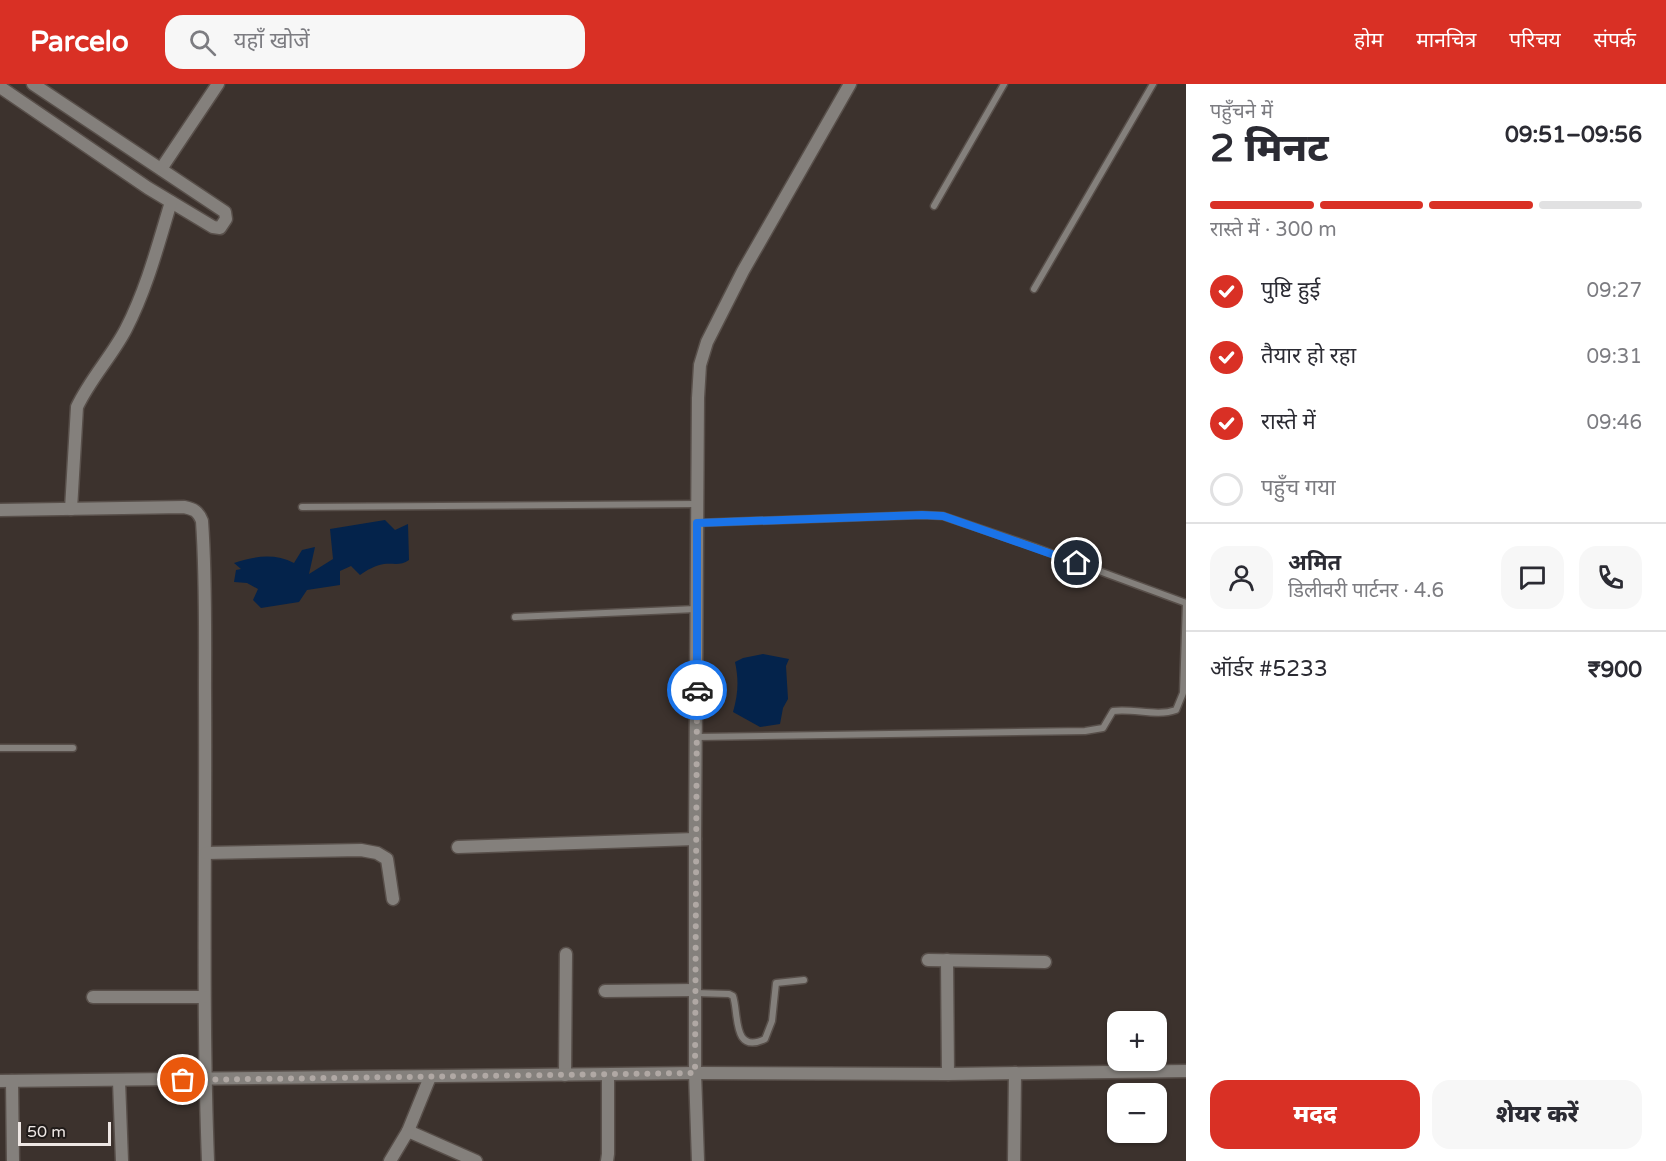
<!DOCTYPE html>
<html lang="hi">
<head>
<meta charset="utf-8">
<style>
  :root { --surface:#fff; --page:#f7f7f7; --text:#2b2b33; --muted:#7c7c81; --line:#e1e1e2; --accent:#d93025 }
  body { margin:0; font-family:"Varela Round","Noto Sans Devanagari",sans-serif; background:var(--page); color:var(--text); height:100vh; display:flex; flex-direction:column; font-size:22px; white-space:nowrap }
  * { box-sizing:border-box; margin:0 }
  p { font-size:20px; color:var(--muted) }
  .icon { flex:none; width:33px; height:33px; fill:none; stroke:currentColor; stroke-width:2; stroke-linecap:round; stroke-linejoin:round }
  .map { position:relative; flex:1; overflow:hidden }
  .details { display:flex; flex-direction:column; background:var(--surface); width:480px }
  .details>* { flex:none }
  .tools { position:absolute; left:1107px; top:927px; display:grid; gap:12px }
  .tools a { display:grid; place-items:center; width:60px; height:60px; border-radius:12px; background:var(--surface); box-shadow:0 2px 4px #0004; font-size:30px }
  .scale { position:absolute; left:18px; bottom:15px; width:93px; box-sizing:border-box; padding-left:6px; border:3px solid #eee7e4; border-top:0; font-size:16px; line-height:21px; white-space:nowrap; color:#eee7e4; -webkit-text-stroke:4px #201b19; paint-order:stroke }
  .pin { position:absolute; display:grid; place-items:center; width:51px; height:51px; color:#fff; margin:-26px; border:3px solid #fff; border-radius:50%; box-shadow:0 2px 6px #0007 }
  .courier { position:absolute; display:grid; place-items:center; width:60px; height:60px; margin:-30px; border:4px solid #1a73e8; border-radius:50%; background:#fff; color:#222; box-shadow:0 2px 8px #0007 }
  .head em { font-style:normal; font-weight:800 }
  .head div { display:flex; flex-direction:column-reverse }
  .head { display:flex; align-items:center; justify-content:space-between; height:102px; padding:0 24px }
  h1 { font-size:39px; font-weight:800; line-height:45px }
  .bar { display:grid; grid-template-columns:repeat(4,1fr); gap:9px 6px; align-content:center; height:72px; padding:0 24px }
  .bar i { height:8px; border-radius:4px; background:var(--line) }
  .bar .current { background:var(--accent) }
  .bar p { grid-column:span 4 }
  .line { display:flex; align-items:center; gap:15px; padding:0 24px; border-top:2px solid var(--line) }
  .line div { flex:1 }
  .round { display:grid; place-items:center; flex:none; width:63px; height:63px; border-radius:18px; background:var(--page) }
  ol { padding:0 24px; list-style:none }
  li { display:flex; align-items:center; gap:18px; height:66px }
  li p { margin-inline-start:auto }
  li .icon { padding:6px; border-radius:50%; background:var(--accent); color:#fff; stroke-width:4 }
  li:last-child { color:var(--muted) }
  li i { width:33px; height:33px; border:3px solid var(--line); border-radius:50% }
  .action { display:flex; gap:12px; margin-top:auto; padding:12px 24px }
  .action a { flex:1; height:69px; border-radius:18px; background:var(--accent); color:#fff; font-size:24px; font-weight:800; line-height:69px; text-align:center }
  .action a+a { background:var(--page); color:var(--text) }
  header { display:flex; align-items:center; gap:36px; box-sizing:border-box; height:84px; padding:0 30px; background:var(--accent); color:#fff }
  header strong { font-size:28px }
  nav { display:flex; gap:33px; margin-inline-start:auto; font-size:21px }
  .search { width:420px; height:54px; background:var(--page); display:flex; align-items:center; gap:15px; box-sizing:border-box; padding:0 21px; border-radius:18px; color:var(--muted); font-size:22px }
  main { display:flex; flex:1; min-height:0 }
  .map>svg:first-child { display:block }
  .water { fill:#04234b }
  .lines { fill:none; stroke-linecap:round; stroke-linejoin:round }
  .lane-casing { stroke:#584f4a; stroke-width:9 }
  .street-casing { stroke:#584f4a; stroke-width:15 }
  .lane { stroke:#84807c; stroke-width:6 }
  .street { stroke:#84807c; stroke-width:12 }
  .done { stroke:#b0a8a4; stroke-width:6; stroke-dasharray:0 10.8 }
  .route { stroke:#1a73e8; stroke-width:8 }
</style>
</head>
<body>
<header>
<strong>Parcelo</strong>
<div class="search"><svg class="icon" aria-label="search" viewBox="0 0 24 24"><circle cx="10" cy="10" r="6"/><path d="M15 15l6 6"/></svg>यहाँ खोजें</div>
<nav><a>होम</a><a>मानचित्र</a><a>परिचय</a><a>संपर्क</a></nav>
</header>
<main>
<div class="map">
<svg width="1186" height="1077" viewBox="0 0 1186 1077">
  <rect width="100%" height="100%" fill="#3c322d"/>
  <g class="water">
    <path d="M385,436L395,446L408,440L409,476C401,482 394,479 384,480C374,482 367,486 360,491L351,482L340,487V501L307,506L299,518L261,524L253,516L258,505L247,499L234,498L236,486L241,485L234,479C254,472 275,469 294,479L302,466L315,463L309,490L333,475L330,445Z"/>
    <path d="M763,570L789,575L786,582L788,615L783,624L780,640L760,643L733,628C738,611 739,596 735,578L743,574Z"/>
  </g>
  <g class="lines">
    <g class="lane-casing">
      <g id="lane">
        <polyline points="934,122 1004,0"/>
        <polyline points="1034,205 1153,0"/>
        <polyline points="302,423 697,420"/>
        <polyline points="697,439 922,431 943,432 1034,463 1186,519"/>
        <polyline points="515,533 696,525"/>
        <path d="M697,653L1085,647L1103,644L1113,627C1134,624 1156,633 1176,626L1183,609L1186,519"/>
        <polyline points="0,664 73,664"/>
        <path d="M695,909L729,910L733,912C739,929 732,971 765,955L772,937L776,899L804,896"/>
      </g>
    </g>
    <g class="street-casing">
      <g id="street">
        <polyline points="0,3 148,104 213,143 220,144 226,135 225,128 33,0"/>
        <polyline points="161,85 218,0"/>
        <path d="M71,425L77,323C90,295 112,272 126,245C147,204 158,161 171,118"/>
        <path d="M0,426L184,423C194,425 198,427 202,437C206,493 205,549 205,605C206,762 202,920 208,1077"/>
        <polyline points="458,763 695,755"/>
        <polyline points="206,769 361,766 377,769 387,775 393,815"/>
        <polyline points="928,876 1045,878"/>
        <polyline points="947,876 948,990"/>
        <polyline points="605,907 695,906"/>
        <polyline points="93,913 204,913"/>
        <polyline points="565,991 566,870"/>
        <polyline points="0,997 695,989 948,990 1186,987"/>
        <polyline points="12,997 13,1077"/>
        <polyline points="119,997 122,1077"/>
        <polyline points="408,1047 476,1077"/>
        <polyline points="390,1077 408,1047 430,993"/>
        <polyline points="607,1077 608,1070 608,991"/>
        <polyline points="698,1077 695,989 695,755 698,314 700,281 707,258 743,187 850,0"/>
        <polyline points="1014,1077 1015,989"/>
      </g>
    </g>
    <use href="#lane" class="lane"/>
    <use href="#street" class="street"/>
  </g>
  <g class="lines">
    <polyline class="done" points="183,996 695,989 697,606"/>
    <polyline class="route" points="697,606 697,439 922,431 943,432 1077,479"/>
  </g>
</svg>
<div class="tools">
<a>+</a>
<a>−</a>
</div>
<div class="scale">50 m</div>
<div class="pin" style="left:183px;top:996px;background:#ea580c"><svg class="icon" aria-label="bag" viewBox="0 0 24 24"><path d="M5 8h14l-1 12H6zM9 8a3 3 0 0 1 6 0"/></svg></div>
<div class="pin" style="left:1077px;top:479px;background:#1f2937"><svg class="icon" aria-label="home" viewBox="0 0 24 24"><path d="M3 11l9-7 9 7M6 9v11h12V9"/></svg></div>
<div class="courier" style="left:697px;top:606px"><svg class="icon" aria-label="car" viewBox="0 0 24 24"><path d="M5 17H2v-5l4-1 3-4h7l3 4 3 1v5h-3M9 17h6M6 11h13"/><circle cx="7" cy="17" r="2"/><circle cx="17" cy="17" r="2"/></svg></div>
</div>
<section class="details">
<div class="head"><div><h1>2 मिनट</h1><p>पहुँचने में</p></div><em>09:51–09:56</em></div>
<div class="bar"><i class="current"></i><i class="current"></i><i class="current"></i><i></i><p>रास्ते में · 300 m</p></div>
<ol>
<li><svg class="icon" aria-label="check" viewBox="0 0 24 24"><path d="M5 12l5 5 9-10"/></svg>पुष्टि हुई<p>09:27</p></li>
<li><svg class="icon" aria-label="check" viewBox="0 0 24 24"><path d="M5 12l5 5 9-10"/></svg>तैयार हो रहा<p>09:31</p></li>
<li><svg class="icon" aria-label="check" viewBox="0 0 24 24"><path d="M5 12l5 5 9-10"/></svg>रास्ते में<p>09:46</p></li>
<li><i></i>पहुँच गया</li>
</ol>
<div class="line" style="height:108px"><a class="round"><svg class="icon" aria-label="person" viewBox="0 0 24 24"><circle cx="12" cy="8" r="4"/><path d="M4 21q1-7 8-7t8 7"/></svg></a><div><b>अमित</b><p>डिलीवरी पार्टनर · 4.6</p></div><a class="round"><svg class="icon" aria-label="chat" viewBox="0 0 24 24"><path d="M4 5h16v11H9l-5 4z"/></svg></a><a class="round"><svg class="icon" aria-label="phone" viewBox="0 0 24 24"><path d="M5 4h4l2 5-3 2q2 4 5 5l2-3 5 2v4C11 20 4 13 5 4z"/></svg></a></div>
<div class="line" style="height:78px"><div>ऑर्डर #5233</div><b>₹900</b></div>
<div class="action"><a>मदद</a><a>शेयर करें</a></div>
</section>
</main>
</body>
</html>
